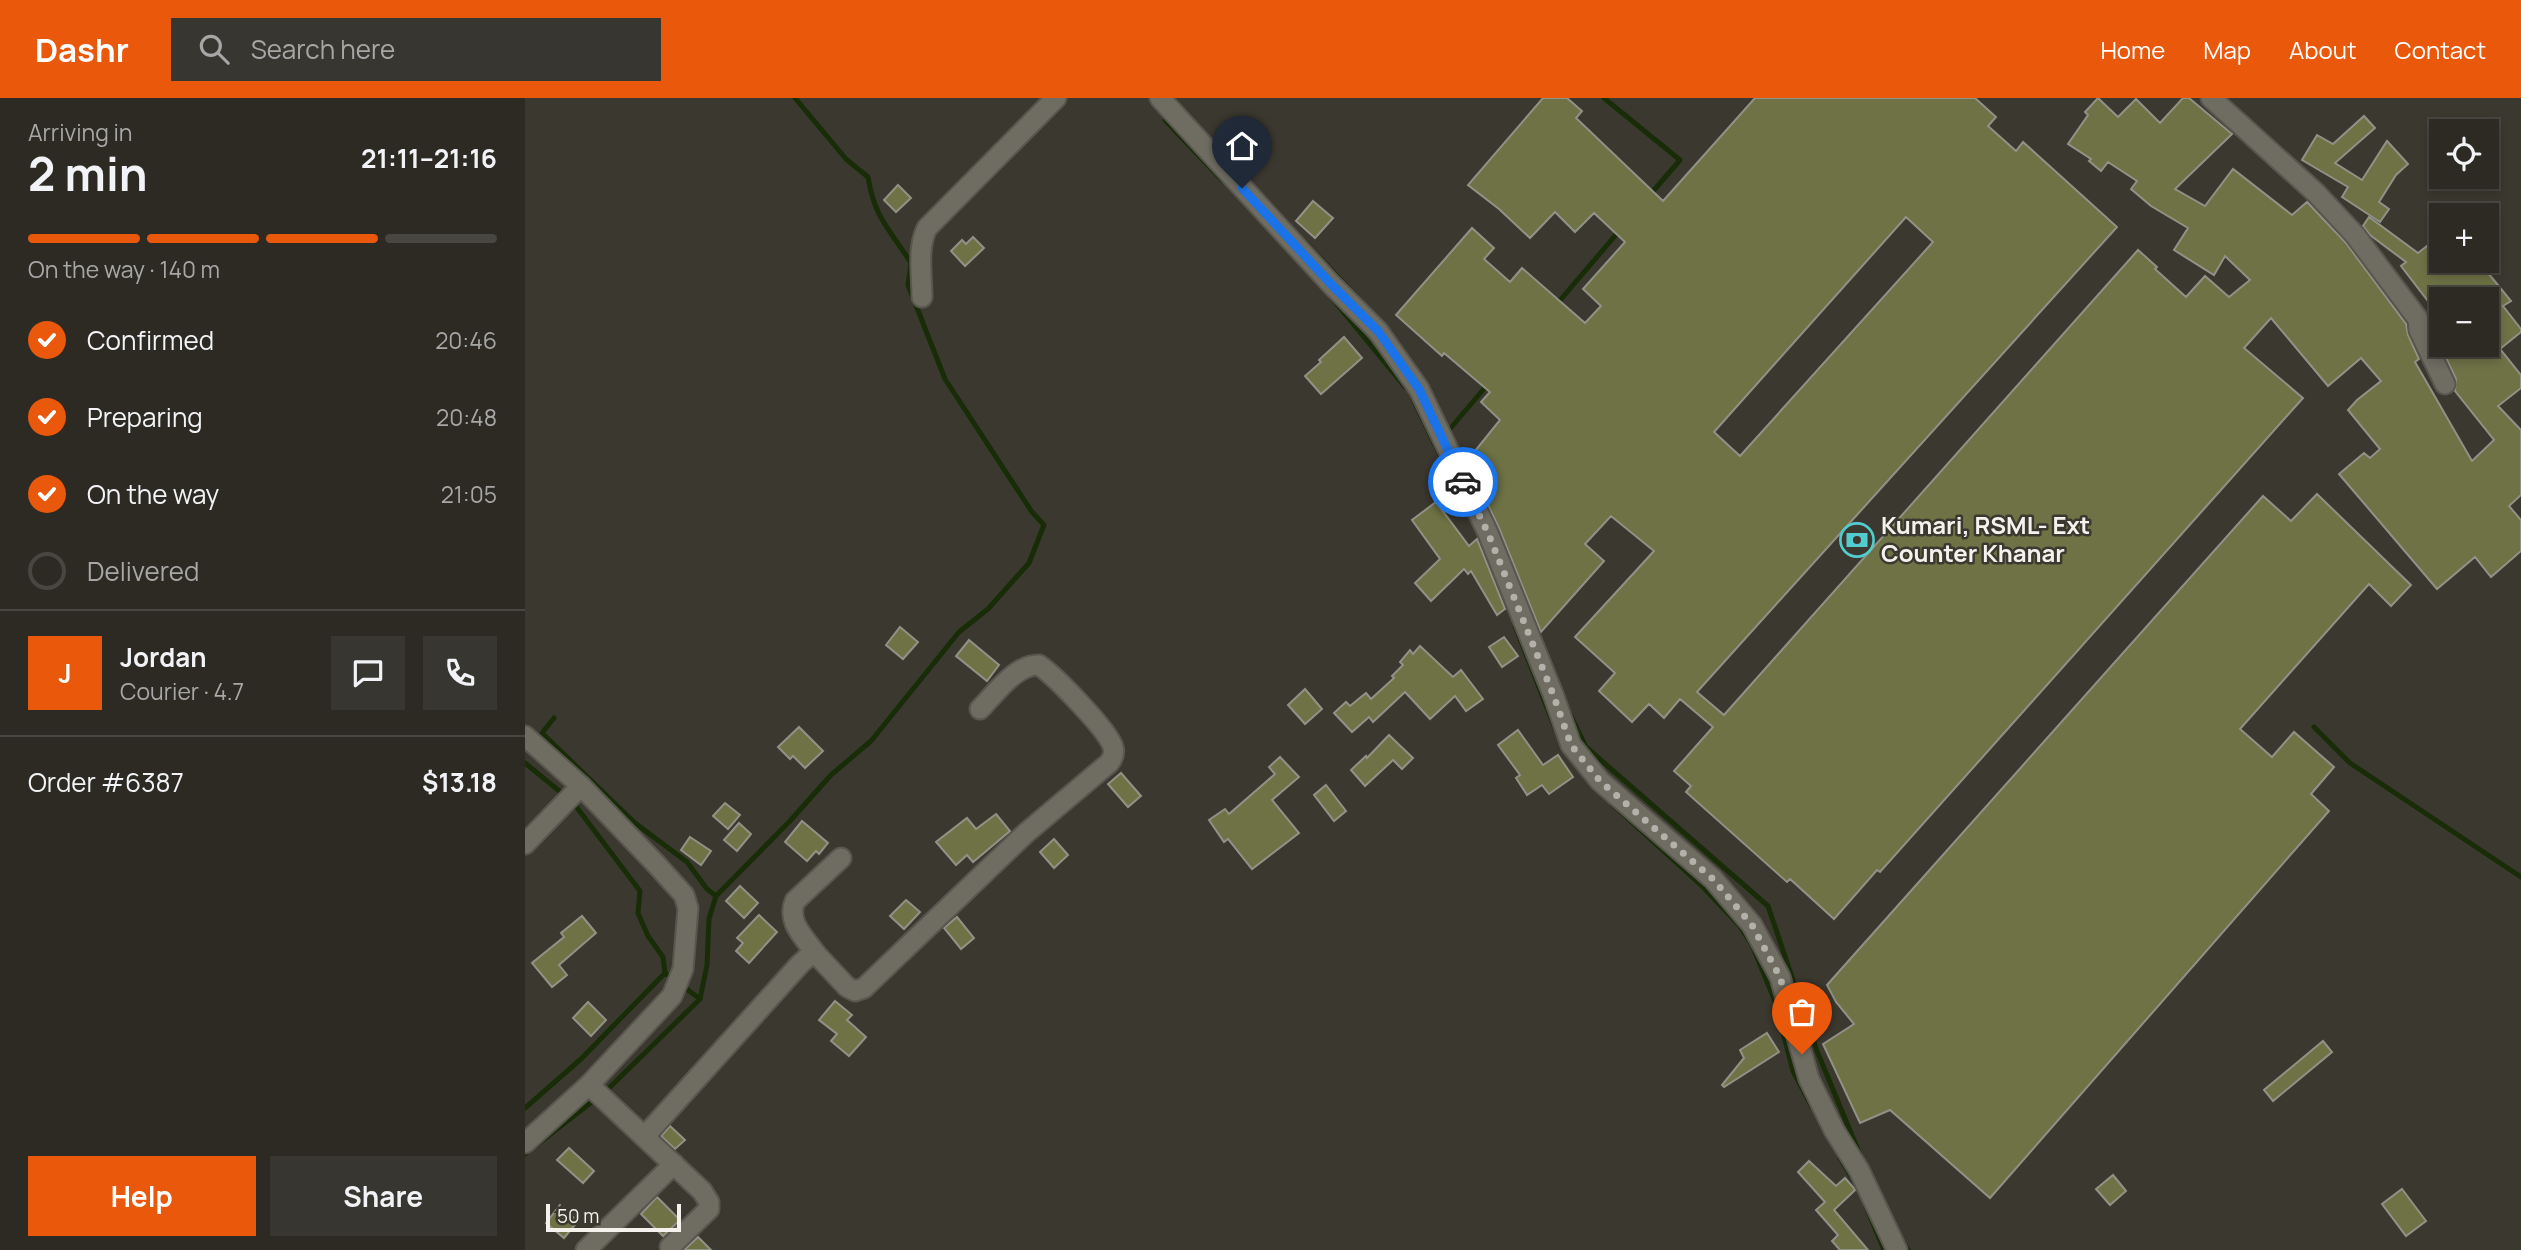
<!DOCTYPE html>
<html lang="en">
<head>
<meta charset="utf-8">
<style>
  :root { --surface:#2c2a23; --page:#383630; --text:#f1f3f6; --muted:#a6a7a6; --line:#484641; --accent:#ea580c }
  body { margin:0; font-family:Manrope,sans-serif; background:var(--page); color:var(--text); height:100vh; display:flex; flex-direction:column; font-size:26px; white-space:nowrap }
  * { box-sizing:border-box; margin:0 }
  p { font-size:23px; color:var(--muted) }
  .icon { flex:none; width:38px; height:38px; fill:none; stroke:currentColor; stroke-width:2; stroke-linecap:round; stroke-linejoin:round }
  .map { position:relative; flex:1; overflow:hidden }
  .drawer { display:flex; flex-direction:column; background:var(--surface); width:525px }
  .drawer>* { flex:none }
  .buttons { position:absolute; left:1904px; top:21px; display:grid; gap:14px }
  .buttons a { display:grid; place-items:center; width:70px; height:70px; border-radius:0px; background:var(--surface); box-shadow:0 4px 10px #0003,0 0 0 2px var(--line); font-size:35px }
  .scale { position:absolute; left:21px; bottom:18px; width:135px; box-sizing:border-box; padding-left:7px; border:4px solid #f4f2ed; border-top:0; font-size:19px; line-height:24px; white-space:nowrap; color:#f4f2ed; -webkit-text-stroke:5px #3b382f; paint-order:stroke }
  .pin { position:absolute; display:grid; place-items:center; width:60px; height:60px; color:#fff; margin:-72px -30px; border-radius:50% 50% 50% 0; rotate:-45deg; box-shadow:0 0 7px #0007 }
  .pin .icon { rotate:45deg }
  .courier { position:absolute; display:grid; place-items:center; width:70px; height:70px; margin:-35px; border:5px solid #1a73e8; border-radius:50%; background:#fff; color:#222; box-shadow:0 2px 9px #0007 }
  .overview em { font-style:normal; font-weight:700 }
  .overview div { display:flex; flex-direction:column-reverse }
  .overview { display:flex; align-items:center; justify-content:space-between; height:119px; padding:0 28px }
  h1 { font-size:46px; font-weight:700; line-height:52px }
  .bar { display:grid; grid-template-columns:repeat(4,1fr); gap:10px 7px; align-content:center; height:84px; padding:0 28px }
  .bar i { height:9px; border-radius:5px; background:var(--line) }
  .bar .selected { background:var(--accent) }
  .bar p { grid-column:span 4 }
  .line { display:flex; align-items:center; gap:18px; padding:0 28px; border-top:2px solid var(--line) }
  .line div { flex:1 }
  .round { display:grid; place-items:center; flex:none; width:74px; height:74px; border-radius:0px; background:var(--page) }
  ol { padding:0 28px; list-style:none }
  li { display:flex; align-items:center; gap:21px; height:77px }
  li p { margin-inline-start:auto }
  li .icon { padding:7px; border-radius:50%; background:var(--accent); color:#fff; stroke-width:4 }
  li:last-child { color:var(--muted) }
  li i { width:38px; height:38px; border:4px solid var(--line); border-radius:50% }
  .action { display:flex; gap:14px; margin-top:auto; padding:14px 28px }
  .action a { flex:1; height:80px; border-radius:0px; background:var(--accent); color:#fff; font-size:28px; font-weight:700; line-height:80px; text-align:center }
  .action a+a { background:var(--page); color:var(--text) }
  header { display:flex; align-items:center; gap:42px; box-sizing:border-box; height:98px; padding:0 35px; background:var(--accent); color:#fff }
  header strong { font-size:33px }
  nav { display:flex; gap:38px; margin-inline-start:auto; font-size:24px }
  .search { width:490px; height:63px; background:var(--page); display:flex; align-items:center; gap:18px; box-sizing:border-box; padding:0 24px; border-radius:0px; color:var(--muted); font-size:26px }
  main { display:flex; flex:1; min-height:0 }
  .map>svg:first-child { display:block }
  .lines { fill:none; stroke-linecap:round; stroke-linejoin:round }
  .stream { stroke:#182d07; stroke-width:5 }
  .building { fill:#6e7245; stroke:#919287; stroke-width:2; fill-rule:evenodd }
  .minor-casing { stroke:#59564f; stroke-width:23 }
  .minor { stroke:#6f6c62; stroke-width:19 }
  .done { stroke:#b3b1aa; stroke-width:7; stroke-dasharray:0 12.6 }
  .route { stroke:#1a73e8; stroke-width:9 }
  .labels { text-anchor:middle; stroke-width:5; stroke-linejoin:round; paint-order:stroke }
  .poi-label { font-size:24px; font-weight:bold; fill:#f4f2ed; stroke:#3b382f; text-anchor:start }
</style>
</head>
<body>
<header>
<strong>Dashr</strong>
<div class="search"><svg class="icon" aria-label="search" viewBox="0 0 24 24"><circle cx="10" cy="10" r="6"/><path d="M15 15l6 6"/></svg>Search here</div>
<nav><a>Home</a><a>Map</a><a>About</a><a>Contact</a></nav>
</header>
<main>
<section class="drawer">
<div class="overview"><div><h1>2 min</h1><p>Arriving in</p></div><em>21:11–21:16</em></div>
<div class="bar"><i class="selected"></i><i class="selected"></i><i class="selected"></i><i></i><p>On the way · 140 m</p></div>
<ol>
<li><svg class="icon" aria-label="check" viewBox="0 0 24 24"><path d="M5 12l5 5 9-10"/></svg>Confirmed<p>20:46</p></li>
<li><svg class="icon" aria-label="check" viewBox="0 0 24 24"><path d="M5 12l5 5 9-10"/></svg>Preparing<p>20:48</p></li>
<li><svg class="icon" aria-label="check" viewBox="0 0 24 24"><path d="M5 12l5 5 9-10"/></svg>On the way<p>21:05</p></li>
<li><i></i>Delivered</li>
</ol>
<div class="line" style="height:126px"><b class="round" style="background:var(--accent);color:#fff">J</b><div><b>Jordan</b><p>Courier · 4.7</p></div><a class="round"><svg class="icon" aria-label="chat" viewBox="0 0 24 24"><path d="M4 5h16v11H9l-5 4z"/></svg></a><a class="round"><svg class="icon" aria-label="phone" viewBox="0 0 24 24"><path d="M5 4h4l2 5-3 2q2 4 5 5l2-3 5 2v4C11 20 4 13 5 4z"/></svg></a></div>
<div class="line" style="height:91px"><div>Order #6387</div><b>$13.18</b></div>
<div class="action"><a>Help</a><a>Share</a></div>
</section>
<div class="map">
<svg width="1996" height="1152" viewBox="0 0 1996 1152">
  <rect width="100%" height="100%" fill="#3b382f"/>
  <g class="lines">
    <g class="stream">
      <polyline points="1079,0 1155,62 1124,98"/>
      <polyline points="640,22 697,82"/>
      <polyline points="778,142 834,201"/>
      <polyline points="806,199 880,289"/>
      <polyline points="1031,207 1095,132"/>
      <polyline points="888,301 922,372"/>
      <polyline points="924,332 963,286"/>
      <polyline points="990,528 1030,630"/>
      <polyline points="1045,616 1061,649 1243,808 1292,953 1336,1059"/>
      <polyline points="29,620 17,635 110,725 162,764 182,791 191,798"/>
      <polyline points="1789,629 1825,665 1996,779"/>
      <polyline points="0,665 38,696"/>
      <polyline points="50,707 115,793 113,815 123,838 138,859 140,875 175,901"/>
      <polyline points="1088,707 1177,788 1214,827 1227,847 1250,903 1268,973 1287,1009"/>
      <path d="M81,993L175,901L182,867L184,821L191,798L264,724L306,677L346,643L434,534L463,511L504,465L519,427L507,414L420,281L383,187L386,165C365,131 350,122 343,79L321,61L270,0"/>
      <polyline points="0,1010 56,961 140,875"/>
      <polyline points="0,1056 68,1003"/>
      <polyline points="1315,1060 1330,1085"/>
      <polyline points="1340,1106 1359,1152"/>
      <polyline points="1376,1140 1383,1152"/>
    </g>
  </g>
  <g class="building">
    <path d="M1018,0H1042L1057,13L1051,20L1138,103L1230,0H1450L1471,19L1463,28L1491,53L1498,44L1592,129L1172,594L1199,617L1613,152L1632,169L1630,171L1661,199L1680,178L1704,199L1725,182L1700,158L1689,177L1649,152L1663,130L1626,108L1606,91L1612,83L1583,64L1576,73L1564,63L1566,61L1543,46L1563,17L1560,14L1573,0L1593,19L1611,1L1635,25L1658,0H1664L1707,36L1650,91L1680,108L1708,71L1767,117L1782,104L1821,145L1881,226L1883,237L1894,261L1890,264L1947,363L1969,342L1930,293L1931,281L1915,247H1962V201H1916V220L1876,168L1881,164L1845,137L1838,128L1844,119L1893,155L1916,137V163H1944L1953,175L1959,170L1986,203L1978,208L1996,231V234L1975,251L1996,277V290L1973,308L1996,332V397L1984,408L1996,422V453L1966,479L1950,459L1912,491L1814,376L1839,355L1845,360L1855,351L1823,312L1832,302L1856,283L1836,260L1803,288L1746,220L1719,250L1778,300L1355,774L1352,772L1309,821L1265,781L1262,784L1161,694L1166,688L1149,673L1188,629L1155,601L1139,620L1124,606L1107,624L1074,593L1090,575L1050,539L1129,453L1086,418L1060,446L1079,463L1016,534L974,430L942,363L975,322L956,304L965,294L919,255L917,258L871,217L947,130L969,150L959,161L985,184L997,170L1060,225L1076,208L1058,191L1100,144L1069,115L1050,134L1030,114L1005,140L974,111L943,87ZM1381,119L1408,144L1215,358L1189,334Z"/>
    <polygon points="1839,18 1850,30 1810,65 1837,82 1862,43 1883,66 1871,77 1854,104 1864,111 1855,124 1817,99 1823,89 1777,62 1792,37 1808,46"/>
    <polygon points="373,87 386,100 371,114 359,102"/>
    <polygon points="788,103 808,120 790,140 771,123"/>
    <polygon points="448,139 459,150 440,168 426,153 437,142 441,146"/>
    <polygon points="819,239 837,260 796,296 780,278 796,264 794,262"/>
    <polygon points="1792,396 1886,487 1866,508 1844,486 1715,631 1747,659 1769,634 1809,669 1786,696 1804,713 1465,1100 1365,1012 1335,1025 1298,946 1329,926 1311,904 1302,887 1738,398 1766,423"/>
    <polygon points="911,404 944,448 952,441 980,511 972,517 946,473 943,476 939,471 906,503 890,485 915,461 887,422"/>
    <polygon points="375,529 393,544 378,561 361,547"/>
    <polygon points="979,539 993,558 977,569 964,549"/>
    <polygon points="444,542 474,567 462,583 431,558"/>
    <polygon points="895,548 928,579 936,572 958,601 941,613 930,598 905,621 880,594 848,624 844,619 827,634 809,615 821,604 825,608 841,595 846,601 869,580 867,578 878,567 875,564 885,552 888,556"/>
    <polygon points="780,591 797,611 780,626 763,607"/>
    <polygon points="274,629 298,653 280,670 268,658 265,661 253,649"/>
    <polygon points="993,632 1018,667 1033,657 1048,679 1024,696 1017,687 1002,697 991,680 995,677 973,647"/>
    <polygon points="864,637 888,660 877,671 868,662 840,688 826,672 841,658 842,660"/>
    <polygon points="755,659 774,679 747,702 774,735 727,771 703,741 699,744 684,722 700,711 704,716 750,676 744,669"/>
    <polygon points="596,675 616,698 603,709 583,686"/>
    <polygon points="801,687 821,713 809,723 789,697"/>
    <polygon points="200,705 215,717 203,731 188,718"/>
    <polygon points="471,716 485,733 448,764 442,757 431,767 411,744 442,720 451,731"/>
    <polygon points="277,723 303,745 294,756 291,753 282,763 260,744"/>
    <polygon points="214,725 226,736 212,753 199,742"/>
    <polygon points="165,739 186,753 176,767 156,752"/>
    <polygon points="529,741 543,757 529,770 515,754"/>
    <polygon points="215,788 233,805 219,820 201,803"/>
    <polygon points="381,802 395,814 379,831 365,818"/>
    <polygon points="234,817 252,834 224,865 211,853 218,845 212,840"/>
    <polygon points="57,818 71,835 34,867 42,877 27,889 7,865 39,839 36,835"/>
    <polygon points="432,819 449,840 436,851 419,830"/>
    <polygon points="310,903 327,917 322,922 341,939 324,958 306,943 312,936 294,922"/>
    <polygon points="63,904 81,922 66,938 48,920"/>
    <polygon points="1242,935 1254,954 1199,989 1197,987 1219,960 1215,952"/>
    <polygon points="1798,943 1807,954 1748,1003 1739,992"/>
    <polygon points="145,1028 160,1042 150,1051 136,1038"/>
    <polygon points="44,1050 69,1073 58,1085 32,1062"/>
    <polygon points="1284,1063 1311,1088 1320,1080 1328,1089 1330,1092 1309,1112 1343,1152 1315,1152 1307,1143 1313,1137 1291,1112 1300,1104 1273,1074"/>
    <polygon points="1588,1077 1601,1093 1585,1107 1571,1091"/>
    <polygon points="1877,1091 1901,1123 1881,1138 1857,1106"/>
    <polygon points="132,1099 155,1122 138,1138 116,1116"/>
    <polygon points="35,1107 53,1123 39,1140 21,1125"/>
    <polygon points="173,1139 186,1152 159,1152"/>
  </g>
  <g class="lines">
    <g class="minor-casing">
      <g id="minor">
        <polyline points="635,0 806,186 853,233 894,291 963,435 1028,596 1046,647 1075,683 1188,781 1227,827 1255,879 1284,981 1309,1032 1334,1072 1372,1152"/>
        <polyline points="1686,0 1791,95 1830,137 1893,221 1894,232 1920,286"/>
        <path d="M397,199C397,177 392,150 402,130L531,0"/>
        <polyline points="0,638 56,688 131,766 159,797 163,810 158,871 147,898 64,987 0,1045"/>
        <polyline points="0,746 56,688"/>
        <path d="M291,856C280,840 261,824 270,803L316,760"/>
        <polyline points="64,987 177,1093 184,1104 184,1111 145,1149"/>
        <path d="M120,1038L275,866L284,858L291,856L322,889L330,893L339,890L501,735L584,665C588,660 590,655 588,649C583,632 530,578 514,567C491,566 470,596 455,611"/>
        <polyline points="61,1152 149,1066"/>
      </g>
    </g>
    <use href="#minor" class="minor"/>
  </g>
  <g class="lines">
    <polyline class="done" points="938,384 963,435 1028,596 1046,647 1075,683 1188,781 1227,827 1255,879 1277,956"/>
    <polyline class="route" points="717,90 806,186 853,233 894,291 938,384"/>
  </g>
  <defs>
    <g id="bank-ring" transform="scale(1.75)"><circle r="9.5" fill="#3b382f" stroke="#52cdcf" stroke-width="1.5"/><path d="M-6-4H6V4H-6ZM0-2.3a2.3 2.3 0 1 0 0 4.6a2.3 2.3 0 1 0 0-4.6Z" fill="#52cdcf"/></g>
  </defs>
  <g fill-rule="evenodd">
    <use href="#bank-ring" x="1332" y="442"/>
  </g>
  <g class="labels">
    <g class="poi-label">
      <text x="1356" y="436">Kumari, RSML- Ext<tspan x="1356" dy="28">Counter Khanar</tspan></text>
    </g>
  </g>
</svg>
<div class="buttons">
<a><svg class="icon" aria-label="locate" viewBox="0 0 24 24"><circle cx="12" cy="12" r="6"/><path d="M12 2v4M12 18v4M2 12h4M18 12h4"/></svg></a>
<a>+</a>
<a>−</a>
</div>
<div class="scale">50 m</div>
<div class="pin" style="left:1277px;top:956px;background:#ea580c"><svg class="icon" aria-label="bag" viewBox="0 0 24 24"><path d="M5 8h14l-1 12H6zM9 8a3 3 0 0 1 6 0"/></svg></div>
<div class="pin" style="left:717px;top:90px;background:#1f2937"><svg class="icon" aria-label="home" viewBox="0 0 24 24"><path d="M3 11l9-7 9 7M6 9v11h12V9"/></svg></div>
<div class="courier" style="left:938px;top:384px"><svg class="icon" aria-label="car" viewBox="0 0 24 24"><path d="M5 17H2v-5l4-1 3-4h7l3 4 3 1v5h-3M9 17h6M6 11h13"/><circle cx="7" cy="17" r="2"/><circle cx="17" cy="17" r="2"/></svg></div>
</div>
</main>
</body>
</html>
